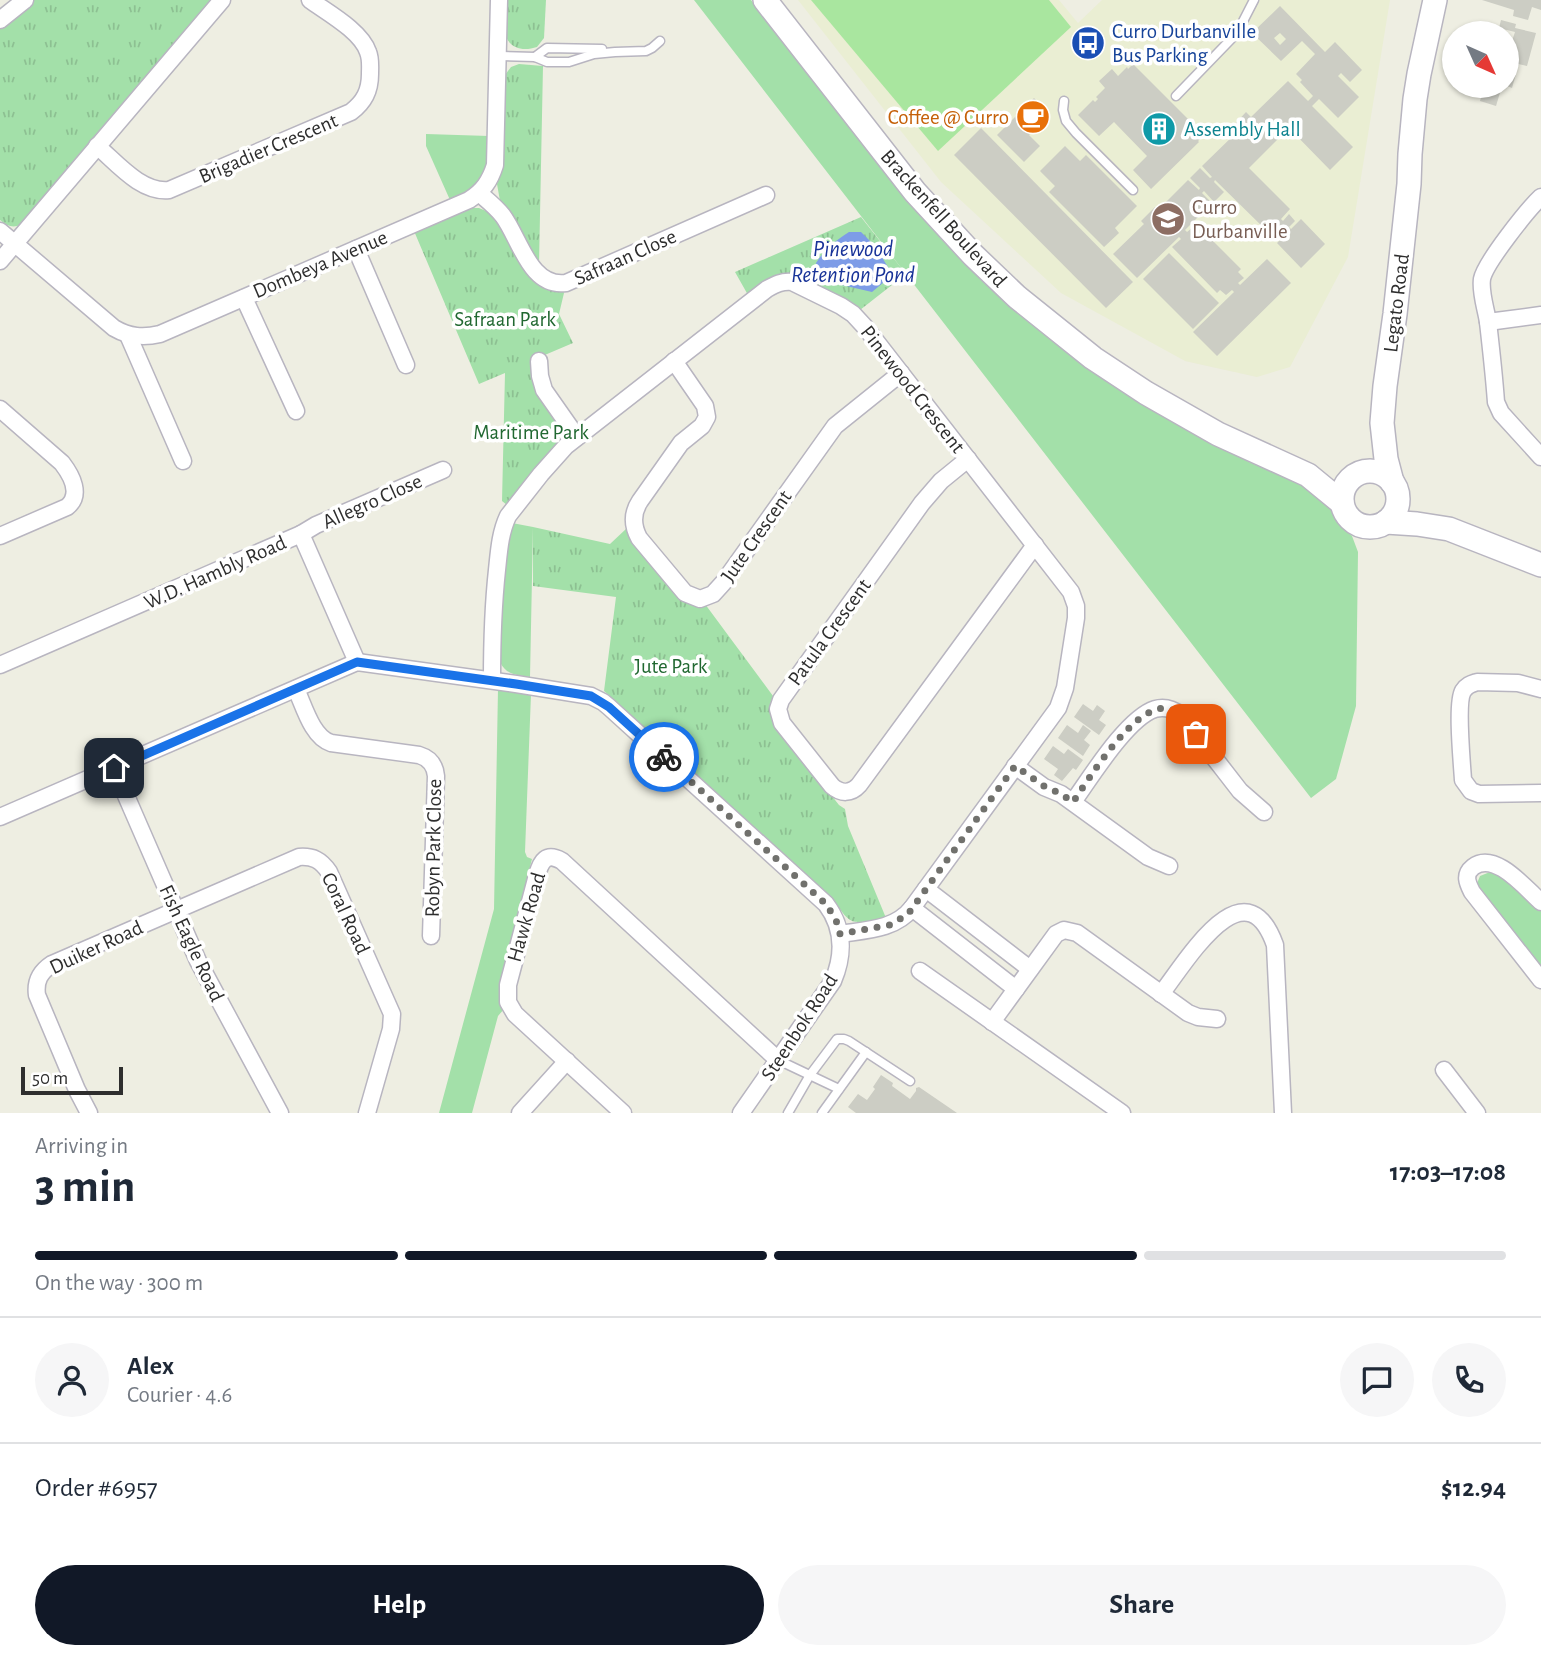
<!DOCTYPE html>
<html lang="en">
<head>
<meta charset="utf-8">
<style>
  :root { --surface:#fff; --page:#f6f6f7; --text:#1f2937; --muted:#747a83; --line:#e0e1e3; --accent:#111827 }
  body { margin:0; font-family:"Alegreya Sans",sans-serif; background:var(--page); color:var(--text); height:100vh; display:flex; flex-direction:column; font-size:26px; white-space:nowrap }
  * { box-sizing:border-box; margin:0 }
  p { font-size:23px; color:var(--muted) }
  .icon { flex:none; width:38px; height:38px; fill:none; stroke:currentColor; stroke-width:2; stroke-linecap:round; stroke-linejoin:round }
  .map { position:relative; height:1113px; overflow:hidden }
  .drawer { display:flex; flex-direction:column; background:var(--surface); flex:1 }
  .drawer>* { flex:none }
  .needle { width:46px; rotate:135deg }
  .buttons { position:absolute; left:1442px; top:21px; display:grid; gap:14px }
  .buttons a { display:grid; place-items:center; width:77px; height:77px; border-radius:50%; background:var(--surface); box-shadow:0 2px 5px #0004; font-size:35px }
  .scale { position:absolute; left:21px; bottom:18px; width:102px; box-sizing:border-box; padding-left:7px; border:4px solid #2e2e2e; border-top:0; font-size:19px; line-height:24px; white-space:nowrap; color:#2e2e2e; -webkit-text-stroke:5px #fff; paint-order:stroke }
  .pin { position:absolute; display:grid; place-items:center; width:60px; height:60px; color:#fff; margin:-30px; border-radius:14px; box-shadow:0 4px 10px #0006 }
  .courier { position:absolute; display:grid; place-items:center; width:70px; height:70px; margin:-35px; border:5px solid #1a73e8; border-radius:50%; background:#fff; color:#222; box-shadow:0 2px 9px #0007 }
  .overview em { font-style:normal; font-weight:700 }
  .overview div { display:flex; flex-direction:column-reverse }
  .overview { display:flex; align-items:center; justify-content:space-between; height:119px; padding:0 35px }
  h1 { font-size:46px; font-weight:700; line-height:52px }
  .bar { display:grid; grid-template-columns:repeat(4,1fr); gap:10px 7px; align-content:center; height:84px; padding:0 35px }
  .bar i { height:9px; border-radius:5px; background:var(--line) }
  .bar .active { background:var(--accent) }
  .bar p { grid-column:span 4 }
  .line { display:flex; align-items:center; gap:18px; padding:0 35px; border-top:2px solid var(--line) }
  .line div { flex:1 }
  .round { display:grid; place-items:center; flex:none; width:74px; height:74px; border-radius:37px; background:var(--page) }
  .primary-button { display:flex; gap:14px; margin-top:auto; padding:14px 35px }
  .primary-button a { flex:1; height:80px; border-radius:42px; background:var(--accent); color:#fff; font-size:28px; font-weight:700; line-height:80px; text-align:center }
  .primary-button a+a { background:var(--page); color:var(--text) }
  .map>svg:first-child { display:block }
  .education { fill:#eaeed3 }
  .grass { fill:#a3e0a9 }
  .park { fill:url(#park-tufts) }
  .pitch { fill:#a9e69f }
  .water { fill:#7d9ce7 }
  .building { fill:#cccdc4; fill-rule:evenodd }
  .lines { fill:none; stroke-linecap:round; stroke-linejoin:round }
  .lane-casing { stroke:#b8b5c0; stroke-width:11 }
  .street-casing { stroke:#b8b5c0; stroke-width:19 }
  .secondary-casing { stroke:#b8b5c0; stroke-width:26 }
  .lane { stroke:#fff; stroke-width:8 }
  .street { stroke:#fff; stroke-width:16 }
  .secondary { stroke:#fff; stroke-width:23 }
  .done { stroke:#71716d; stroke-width:7; stroke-dasharray:0 12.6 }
  .route { stroke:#1a73e8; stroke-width:9 }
  .labels { text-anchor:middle; stroke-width:7; stroke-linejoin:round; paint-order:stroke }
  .transit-label { font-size:21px; fill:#164399; stroke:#fff; text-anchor:start }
  .food-label { font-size:21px; fill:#c56008; stroke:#fff; text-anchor:end }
  .culture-label { font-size:21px; fill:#0d838f; stroke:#fff; text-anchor:start }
  .street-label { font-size:21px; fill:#2e2e2e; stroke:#fff }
  .education-label { font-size:21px; fill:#785e54; stroke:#fff; text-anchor:start }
  .park-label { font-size:21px; fill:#216831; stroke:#fff }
  .water-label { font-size:23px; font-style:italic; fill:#183398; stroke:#fff }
</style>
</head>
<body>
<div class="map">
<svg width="1541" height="1113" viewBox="0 0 1541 1113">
  <defs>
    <pattern id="park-tufts" width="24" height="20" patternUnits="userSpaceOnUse" patternTransform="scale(1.75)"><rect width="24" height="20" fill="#a3e0a9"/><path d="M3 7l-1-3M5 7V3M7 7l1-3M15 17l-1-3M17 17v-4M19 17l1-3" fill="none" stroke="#8dc092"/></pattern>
  </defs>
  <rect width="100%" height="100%" fill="#eeeee2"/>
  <polygon class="education" points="798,0 1059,0 1078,23 1102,0 1390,0 1348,257 1290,367 1257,377 1185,361 1061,293 941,182"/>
  <g class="grass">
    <polygon points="694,0 751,0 895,185 944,242 1003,299 1074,357 1149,408 1178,425 1249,462 1314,490 1329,503 1338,520 1352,536 1358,552 1356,706 1336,779 1311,798"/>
    <path d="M426,134L489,136C487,174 487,183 450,200L426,146Z"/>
    <path d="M512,523L533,527L530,677C517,675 506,675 500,662V598L508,532Z"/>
    <path d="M498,689L531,694L525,852L527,857L532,859L502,978C500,990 499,998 504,1009L498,1016L472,1113H439L494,909Z"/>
    <polygon points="1490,872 1501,873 1541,910 1541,971 1476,886 1480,876"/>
  </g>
  <g class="park">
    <path d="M34,0H215L21,225C12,228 7,226 0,220V28Z"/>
    <path d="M506,0H546L544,38L537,47C525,51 512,50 506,37Z"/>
    <polygon points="519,64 543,66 539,265 500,201 497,184 503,159 505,75 511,67"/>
    <path d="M473,208H479L491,213L562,289L564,293L559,314L573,343L533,360C532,372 532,384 538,395C546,409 566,423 559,440L507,505L502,501L505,373L479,384L414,231L466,209Z"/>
    <polygon points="861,217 906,274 860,310 801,278 748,295 735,272"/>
    <path d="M533,527L610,544L627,528L705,604L773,696L771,712L775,724L839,805L845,809L848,826L886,918C854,923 852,929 834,900L610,696L604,691L616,597L533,586Z"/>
  </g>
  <polygon class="pitch" points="811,0 1049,0 1071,27 938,151"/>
  <path class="water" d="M849,232H861L875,246L891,272L884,282L872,292L842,285L818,271L816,263C825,249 835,241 849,232Z"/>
  <g class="building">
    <polygon points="1482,0 1541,0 1541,10 1532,7 1528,20 1513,16 1514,10"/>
    <path d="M1280,6L1325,52L1335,42L1362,70L1350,82L1341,73L1338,76L1359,97L1338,118L1319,99L1312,106L1353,147L1330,170L1289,128L1249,168L1290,209L1281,219L1283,221L1289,214L1295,221L1289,227L1291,229L1301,219L1325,244L1301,268L1277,243L1286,234L1284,232L1278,239L1271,232L1278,225L1276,224L1268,232L1215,180L1214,182L1224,192L1214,202L1204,191L1202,193L1212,203L1185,230L1187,232L1193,227L1199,233L1202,230L1241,269L1238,272L1244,278L1238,283L1240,285L1267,259L1291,283L1217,356L1193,332L1234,292L1232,290L1226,295L1220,290L1217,293L1172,247L1181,239L1179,237L1137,278L1113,254L1144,224L1141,221L1155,207L1158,210L1188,180L1199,190L1200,188L1190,178L1200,168L1210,178L1212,177L1202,166L1238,131L1233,126L1246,112L1251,117L1288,81L1308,101L1313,96L1300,82L1302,80L1296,74L1315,54L1302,41L1281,61L1252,33ZM1280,33L1286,39L1280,45L1274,38Z"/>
    <polygon points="1501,20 1516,24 1515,28 1536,33 1527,66 1514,63 1515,60 1507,58 1507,40 1512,41 1515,32 1499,28"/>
    <polygon points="1133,64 1204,135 1198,141 1199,142 1151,189 1133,170 1147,156 1114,122 1099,136 1078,115 1093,100 1095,102 1098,99 1096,97 1105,88 1099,81 1112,69 1118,76 1127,67 1128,69"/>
    <polygon points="1507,72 1516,74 1512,88 1507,86"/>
    <polygon points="1484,86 1502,86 1496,106 1480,101"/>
    <polygon points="1034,98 1050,114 1029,135 1040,146 1024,162 997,135"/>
    <polygon points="981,128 1133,282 1106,308 954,155"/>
    <polygon points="1065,146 1080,161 1086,155 1137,206 1115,228 1119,233 1104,247 1049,192 1055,186 1040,171"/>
    <polygon points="1169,253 1219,303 1193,329 1143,279"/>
    <polygon points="1083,704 1093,711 1097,705 1105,711 1099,720 1106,725 1099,735 1074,717"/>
    <polygon points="1067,725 1078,733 1083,725 1091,731 1084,740 1090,745 1083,756 1058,738"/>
    <polygon points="1053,746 1064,754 1068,749 1083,760 1076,770 1073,768 1062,781 1054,775 1058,769 1044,759"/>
    <polygon points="881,1075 893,1083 892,1086 910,1099 916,1091 916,1088 919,1087 957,1113 856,1113 848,1107 858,1094 867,1100 875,1089 873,1087"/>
  </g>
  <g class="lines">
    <g class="lane-casing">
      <g id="lane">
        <polyline points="498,56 535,57 547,62 569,62 594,54 615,52 646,51 652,48 660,41"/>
        <polyline points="535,57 547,48 602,49"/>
        <polyline points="1176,96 1237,33 1254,0"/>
        <polyline points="1064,101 1063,110 1066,121 1076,133 1133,190"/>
        <polyline points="778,1060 839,1089"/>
        <polyline points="788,1113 810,1075 837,1039 844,1039 849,1041 910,1081"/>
        <polyline points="822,1113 866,1052"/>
      </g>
    </g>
    <g class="street-casing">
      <g id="street">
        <polyline points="0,20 25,0"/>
        <path d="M97,146C117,163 141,193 169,190L351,112C364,102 370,91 370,74C370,67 371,59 368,52C361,31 328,13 310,0"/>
        <path d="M479,193C487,200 496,207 503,216C520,239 530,288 566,283L766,195"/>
        <path d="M1541,197C1528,209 1485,263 1482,279C1480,292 1486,309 1488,322C1491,348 1494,375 1496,402L1501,413L1541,457"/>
        <path d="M0,231L114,328C129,337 143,338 160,334L469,200C483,191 490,181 495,165L499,0"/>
        <polyline points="356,249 406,365"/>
        <polyline points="0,261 222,0"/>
        <polyline points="244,298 296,411"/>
        <polyline points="1488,322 1541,315"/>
        <polyline points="128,335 183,461"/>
        <polyline points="539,361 540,376 544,390 577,437"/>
        <path d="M674,361L705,406L707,417L702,426L681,443L640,501C632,513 632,525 639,538L685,593L700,599L713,594L723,583L835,426L901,373"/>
        <path d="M0,409L62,463C72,476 82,495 67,507L0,536"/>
        <path d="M968,459L941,481L922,503L781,700L778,709L782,723L832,786C841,794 851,794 859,785L1035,545"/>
        <polyline points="301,534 316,525 443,470"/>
        <polyline points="0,665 301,534 357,662"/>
        <path d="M492,680C492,643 493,607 497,570C499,551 500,533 508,516L541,474L566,446L767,289C776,284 782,281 792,282L841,306L853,314L865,327L1071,592L1076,606V618L1065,688L1058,708L912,908C895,930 865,930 840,934"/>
        <path d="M296,689C304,706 312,737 331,743L419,755C429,758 435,765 436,776L431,936"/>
        <path d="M1541,689L1518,683L1477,682C1471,684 1467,685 1463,691C1456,703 1462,763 1463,780L1471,791L1479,794L1541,793"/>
        <polyline points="1015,766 1044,787 1061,794 1148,857 1169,866"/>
        <polyline points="114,768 198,961 280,1113"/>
        <path d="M1073,802C1091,777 1127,718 1155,709C1165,706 1173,709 1181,715L1240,791L1264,812"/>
        <path d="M0,817L357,662L516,684L591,696L603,702L609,707L826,904C844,928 844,955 833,981L741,1113"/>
        <polyline points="926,889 1030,969"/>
        <path d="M1541,902C1526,889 1495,850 1473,867C1463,875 1468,884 1472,892L1541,980"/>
        <polyline points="912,908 1016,989"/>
        <polyline points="920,971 1122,1113"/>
        <path d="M1161,994C1186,962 1245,861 1275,945L1283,1113"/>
        <polyline points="992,1022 1056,934 1064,930 1077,933 1188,1013 1198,1017 1217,1019"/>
        <polyline points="1444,1070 1477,1113"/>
        <path d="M89,1113L77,1090L37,995C35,981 40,972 52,964L299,857C313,856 321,860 329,872L392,1014L391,1029L367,1113"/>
        <polyline points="520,1113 567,1061"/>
        <path d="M623,1113L515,1014L508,1002V985L537,875C541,861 546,852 562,861L778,1060"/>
      </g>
    </g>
    <g class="secondary-casing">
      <g id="secondary">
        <polyline points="765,0 915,192 973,255 1017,297 1093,358 1146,393 1218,434 1308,475 1342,503"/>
        <circle cx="1370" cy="499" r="28"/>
        <polyline points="1392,482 1386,459 1382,423 1385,386 1395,314 1409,184 1410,154 1415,99 1419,74 1435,0"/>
        <polyline points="1386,522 1417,524 1449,529 1541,565"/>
      </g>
    </g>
    <use href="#lane" class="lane"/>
    <use href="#street" class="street"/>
    <use href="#secondary" class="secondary"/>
  </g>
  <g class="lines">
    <path class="done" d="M664,757L826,904L836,920L840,934L890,925L908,914L1015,766L1044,786L1061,794L1073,802C1089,779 1139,695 1173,710C1183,714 1189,726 1196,734"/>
    <polyline class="route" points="114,768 357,662 516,684 591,696 609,707 664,757"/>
  </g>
  <defs>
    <g id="bus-disc" transform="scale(1.75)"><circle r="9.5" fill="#1a4fb4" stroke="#fff"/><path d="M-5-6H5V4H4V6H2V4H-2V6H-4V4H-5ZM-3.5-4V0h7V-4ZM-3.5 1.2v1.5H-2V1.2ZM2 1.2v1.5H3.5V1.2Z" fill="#fff"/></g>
    <g id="cafe-disc" transform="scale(1.75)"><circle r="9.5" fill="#e8710a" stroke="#fff"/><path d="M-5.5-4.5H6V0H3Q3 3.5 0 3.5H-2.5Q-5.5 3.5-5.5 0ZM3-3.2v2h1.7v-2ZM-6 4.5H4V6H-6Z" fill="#fff"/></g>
    <g id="building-disc" transform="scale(1.75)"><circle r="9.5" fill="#0f9aa8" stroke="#fff"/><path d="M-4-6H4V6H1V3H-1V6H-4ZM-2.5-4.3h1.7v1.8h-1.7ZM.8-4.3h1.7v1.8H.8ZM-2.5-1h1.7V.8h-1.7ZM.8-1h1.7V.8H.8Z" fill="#fff"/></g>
    <g id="school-disc" transform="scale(1.75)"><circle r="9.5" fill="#8d6e63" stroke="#fff"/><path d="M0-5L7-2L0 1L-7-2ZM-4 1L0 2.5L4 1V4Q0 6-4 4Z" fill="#fff"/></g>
  </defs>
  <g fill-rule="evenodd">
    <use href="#bus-disc" x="1088" y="43"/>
    <use href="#cafe-disc" x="1033" y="117"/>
    <use href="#building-disc" x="1159" y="129"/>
    <use href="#school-disc" x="1168" y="219"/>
  </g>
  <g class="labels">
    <g class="transit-label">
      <text x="1112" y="38">Curro Durbanville<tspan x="1112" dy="24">Bus Parking</tspan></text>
    </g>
    <g class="food-label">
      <text x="1009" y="124">Coffee @ Curro</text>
    </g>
    <g class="culture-label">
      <text x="1184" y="136">Assembly Hall</text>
    </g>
    <g class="street-label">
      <text transform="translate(268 148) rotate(-23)" y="7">Brigadier Crescent</text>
      <text transform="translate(944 218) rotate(48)" y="7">Brackenfell Boulevard</text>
      <text transform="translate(625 257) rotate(-24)" y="7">Safraan Close</text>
      <text transform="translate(320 264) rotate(-23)" y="7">Dombeya Avenue</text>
      <text transform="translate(1396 303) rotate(-83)" y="7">Legato Road</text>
      <text transform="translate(913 389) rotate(52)" y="7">Pinewood Crescent</text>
      <text transform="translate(372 501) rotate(-24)" y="7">Allegro Close</text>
      <text transform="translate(756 536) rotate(-55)" y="7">Jute Crescent</text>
      <text transform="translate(215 572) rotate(-24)" y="7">W.D. Hambly Road</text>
      <text transform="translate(829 632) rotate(-54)" y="7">Patula Crescent</text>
      <text transform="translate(433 848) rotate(-89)" y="7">Robyn Park Close</text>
      <text transform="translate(346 913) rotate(65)" y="7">Coral Road</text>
      <text transform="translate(526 917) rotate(-74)" y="7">Hawk Road</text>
      <text transform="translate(192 943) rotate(65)" y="7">Fish Eagle Road</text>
      <text transform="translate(96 947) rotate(-25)" y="7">Duiker Road</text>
      <text transform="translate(799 1027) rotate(-57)" y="7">Steenbok Road</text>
    </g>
    <g class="education-label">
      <text x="1192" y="214">Curro<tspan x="1192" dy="24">Durbanville</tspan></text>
    </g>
    <g class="park-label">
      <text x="505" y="326">Safraan Park</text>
      <text x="531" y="439">Maritime Park</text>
      <text x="671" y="673">Jute Park</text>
    </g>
    <g class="water-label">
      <text x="853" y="256">Pinewood<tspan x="853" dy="26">Retention Pond</tspan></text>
    </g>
  </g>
</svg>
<div class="buttons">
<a><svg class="needle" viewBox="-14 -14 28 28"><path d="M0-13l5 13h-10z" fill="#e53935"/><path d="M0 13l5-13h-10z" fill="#747a83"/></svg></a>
</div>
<div class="scale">50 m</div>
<div class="pin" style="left:1196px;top:734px;background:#ea580c"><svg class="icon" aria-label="bag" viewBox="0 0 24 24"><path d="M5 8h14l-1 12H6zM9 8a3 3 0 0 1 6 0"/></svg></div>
<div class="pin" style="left:114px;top:768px;background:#1f2937"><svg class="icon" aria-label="home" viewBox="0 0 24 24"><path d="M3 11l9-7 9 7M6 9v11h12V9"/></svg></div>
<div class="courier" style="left:664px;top:757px"><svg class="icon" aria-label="bike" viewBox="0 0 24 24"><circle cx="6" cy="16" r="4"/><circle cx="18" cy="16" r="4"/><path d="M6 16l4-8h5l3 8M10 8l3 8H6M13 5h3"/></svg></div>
</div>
<section class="drawer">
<div class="overview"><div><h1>3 min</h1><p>Arriving in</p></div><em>17:03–17:08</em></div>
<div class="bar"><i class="active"></i><i class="active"></i><i class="active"></i><i></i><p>On the way · 300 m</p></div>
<div class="line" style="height:126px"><a class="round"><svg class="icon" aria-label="person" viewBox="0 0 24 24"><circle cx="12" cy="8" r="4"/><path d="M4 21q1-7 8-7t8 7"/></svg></a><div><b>Alex</b><p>Courier · 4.6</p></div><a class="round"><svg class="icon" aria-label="chat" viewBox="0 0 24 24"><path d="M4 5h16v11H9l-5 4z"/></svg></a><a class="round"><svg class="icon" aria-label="phone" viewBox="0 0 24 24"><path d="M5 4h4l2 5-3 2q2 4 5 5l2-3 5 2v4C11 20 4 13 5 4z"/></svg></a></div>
<div class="line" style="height:91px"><div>Order #6957</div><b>$12.94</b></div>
<div class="primary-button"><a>Help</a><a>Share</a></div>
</section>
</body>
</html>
